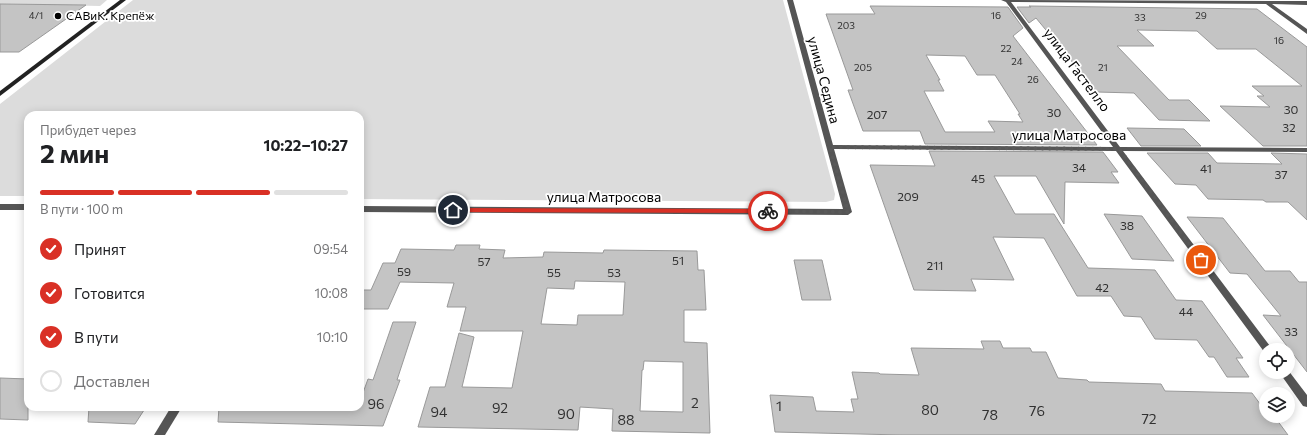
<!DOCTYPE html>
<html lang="ru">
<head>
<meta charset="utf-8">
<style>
  :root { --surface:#fff; --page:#f2f2f2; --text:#202124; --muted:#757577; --line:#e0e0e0; --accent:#d93025 }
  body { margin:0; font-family:Commissioner,sans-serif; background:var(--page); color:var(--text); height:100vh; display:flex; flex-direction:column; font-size:15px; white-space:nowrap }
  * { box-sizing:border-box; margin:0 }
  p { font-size:13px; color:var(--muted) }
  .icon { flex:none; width:22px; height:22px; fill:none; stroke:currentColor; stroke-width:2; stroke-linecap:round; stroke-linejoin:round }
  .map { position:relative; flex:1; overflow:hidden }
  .side { position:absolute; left:24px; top:111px; width:340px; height:300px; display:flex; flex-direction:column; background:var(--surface); border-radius:12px; box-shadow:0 2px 10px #0003 }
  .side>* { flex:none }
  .fabs { position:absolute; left:1259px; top:343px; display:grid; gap:8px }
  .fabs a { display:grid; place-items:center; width:36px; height:36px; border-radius:50%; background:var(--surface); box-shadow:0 2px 10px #0003; font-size:20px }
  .pin { position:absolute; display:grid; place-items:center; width:34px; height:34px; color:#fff; margin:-17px; border:2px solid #fff; border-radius:50%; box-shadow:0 1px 4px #0007 }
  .courier { position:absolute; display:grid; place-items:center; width:40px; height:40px; margin:-20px; border:3px solid #d93025; border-radius:50%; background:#fff; color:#222; box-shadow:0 1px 5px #0007 }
  .head em { font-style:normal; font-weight:700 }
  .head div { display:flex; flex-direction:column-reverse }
  .head { display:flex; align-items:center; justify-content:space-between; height:68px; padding:0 16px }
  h1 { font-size:26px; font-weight:700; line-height:30px }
  .bar { display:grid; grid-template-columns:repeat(4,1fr); gap:6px 4px; align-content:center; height:48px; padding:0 16px }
  .bar i { height:5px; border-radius:3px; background:var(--line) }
  .bar .on { background:var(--accent) }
  .bar p { grid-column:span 4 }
  ol { padding:0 16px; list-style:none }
  li { display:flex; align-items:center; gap:12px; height:44px }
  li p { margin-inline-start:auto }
  li .icon { padding:4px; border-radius:50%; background:var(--accent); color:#fff; stroke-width:4 }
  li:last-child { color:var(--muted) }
  li i { width:22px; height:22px; border:2px solid var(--line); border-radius:50% }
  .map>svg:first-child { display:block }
  .green { fill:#dcdcdc }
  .building { fill:#c4c4c4; stroke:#999; fill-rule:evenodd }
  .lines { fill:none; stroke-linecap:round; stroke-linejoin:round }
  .street { fill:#555; fill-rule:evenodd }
  .secondary { fill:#222; fill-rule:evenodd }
  .route { fill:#d93025 }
  .done { stroke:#595959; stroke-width:4; stroke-dasharray:0 7.2 }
  .poi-dot { fill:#000; stroke:#fff; stroke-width:1.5 }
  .labels { text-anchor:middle; stroke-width:3.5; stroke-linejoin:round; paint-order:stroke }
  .far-number-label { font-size:10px; fill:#313131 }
  .far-poi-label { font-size:12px; fill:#000; stroke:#fff; text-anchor:start }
  .number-label { font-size:12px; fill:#313131 }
  .street-label { font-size:14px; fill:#000; stroke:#fff }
  .near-number-label { font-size:14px; fill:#313131 }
</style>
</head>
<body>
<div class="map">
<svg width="1307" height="435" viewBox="0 0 1307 435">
  <rect width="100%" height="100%" fill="#fff"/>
  <g class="green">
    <polygon points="0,0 107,0 100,6 0,4"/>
    <polygon points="133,0 783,0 835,194 834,200 826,202 360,199 360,115 28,115 28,196 0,196 0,104"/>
  </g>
  <g class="building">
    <polygon points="0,4 86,5 19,52 0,52"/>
    <path d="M870,6L1008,7L1023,28L1013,36L1097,145L925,144L920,131H863L848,90H853L826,14H875ZM926,55L965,56L977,75H995L1020,114H1018L1023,122L988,121L995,132H945L924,91H944L938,80H940Z"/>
    <polygon points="1029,6 1257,9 1307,47 1307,146 1263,146 1220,106 1270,107 1257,96 1264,96 1252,86 1302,86 1256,49 1217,49 1197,31 1137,30 1154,46 1117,46 1169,100 1189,100 1210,121 1159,120 1134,93 1097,92 1036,18 1029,23 1017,7 1031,7"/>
    <polygon points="1127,128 1184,129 1201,146 1141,146"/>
    <polygon points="929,151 1103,152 1118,172 1111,172 1119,183 1065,182 1064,224 1036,176 994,176 1015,214 1054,214 1088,268 1155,270 1176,300 1202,301 1243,358 1236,358 1249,377 1227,377 1214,357 1209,357 1197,340 1155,339 1141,317 1124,316 1111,296 1077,296 1044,238 993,237 1014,280 971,279 976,291 914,290 870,165 935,166"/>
    <polygon points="1147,153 1208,153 1217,163 1282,164 1271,153 1307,154 1307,220 1288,202 1266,202 1263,200 1208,199 1196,185 1175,184"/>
    <polygon points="1104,214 1142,216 1174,261 1132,259"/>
    <polygon points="1187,217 1223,218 1265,271 1290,271 1299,282 1307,282 1307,372 1263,315 1281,316 1247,274 1230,273"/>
    <path d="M456,245H480L479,249L505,250L503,258L543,257L544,252L603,253L604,250L697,251L698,270H704L706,310H684V342L707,343L710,433L612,431L613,409L580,407L578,430L418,427L430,387H445L459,333L474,337L462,387L512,388L523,331H460L466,307H447L454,283L400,282L388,309H360V290H371L383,263H395L401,249L454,250ZM575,281L625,282L623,315H578L577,325L541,324L547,288L574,289ZM644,361L683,362V412L640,411L642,370H643Z"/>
    <polygon points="794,260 822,260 831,300 802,300"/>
    <polygon points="393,322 416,322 397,380 400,380 383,426 218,422 219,407 360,407 360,401 368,379 373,380"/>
    <polygon points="981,341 1000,341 1003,348 1030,348 1032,352 1046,352 1058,378 1087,380 1089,382 1161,384 1165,391 1252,393 1266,412 1266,416 1274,416 1288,435 902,435 775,432 770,395 813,397 816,411 854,412 851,399 858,399 852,372 879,373 880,374 919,375 911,348 984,349"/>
    <polygon points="0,378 28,379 28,420 0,419"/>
    <polygon points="89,407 146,407 135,424 88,422"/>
  </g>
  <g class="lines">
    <g class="street">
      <polygon points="787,0 793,0 833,145 1113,147 1006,2 1001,0 1307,1 1307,5 1272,4 1307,29 1307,34 1266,4 1011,2 1120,147 1307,148 1307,152 1123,151 1273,350 1266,350 1266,353 1265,353 1116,151 834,149 852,212 848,215 360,212 360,206 843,209"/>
      <rect x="0" y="204" width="28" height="6"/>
      <polygon points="1288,370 1307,395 1307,407 1303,406 1279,372 1288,372"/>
      <polygon points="171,407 182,407 165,435 154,435"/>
    </g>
    <polygon class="secondary" points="120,0 126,0 0,96 0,91"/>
  </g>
  <polygon class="route" points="451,208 768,209 771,211 768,213 453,212 450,210"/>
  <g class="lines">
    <polyline class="done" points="768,211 848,212 830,147 1119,149 1201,260"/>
  </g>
  <circle class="poi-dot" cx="58" cy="16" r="4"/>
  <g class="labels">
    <g class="far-number-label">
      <text x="36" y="19">4/1</text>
      <text x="996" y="19">16</text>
      <text x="1201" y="19">29</text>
      <text x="1140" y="21">33</text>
      <text x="846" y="29">203</text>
      <text x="1279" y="44">16</text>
      <text x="1006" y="52">22</text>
      <text x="1017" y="65">24</text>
      <text x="863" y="71">205</text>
      <text x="1103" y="71">21</text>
      <text x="1033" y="83">26</text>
    </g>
    <g class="far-poi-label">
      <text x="66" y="20">САВиК. Крепёж</text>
    </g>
    <g class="number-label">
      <text x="1291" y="114">30</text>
      <text x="1054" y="117">30</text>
      <text x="877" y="119">207</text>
      <text x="1289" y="132">32</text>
      <text x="1079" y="172">34</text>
      <text x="1206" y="173">41</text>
      <text x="1281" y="179">37</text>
      <text x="978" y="183">45</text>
      <text x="908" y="201">209</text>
      <text x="1127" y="230">38</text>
      <text x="678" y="265">51</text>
      <text x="484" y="266">57</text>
      <text x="935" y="270">211</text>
      <text x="404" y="276">59</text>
      <text x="554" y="277">55</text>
      <text x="614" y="277">53</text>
      <text x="1102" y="292">42</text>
      <text x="1186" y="316">44</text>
      <text x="1291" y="336">33</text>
    </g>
    <g class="street-label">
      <text transform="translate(1077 70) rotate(53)" y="5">улица Гастелло</text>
      <text transform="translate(824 80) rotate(75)" y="5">улица Седина</text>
      <text x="1069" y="140">улица Матросова</text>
      <text x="604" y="202">улица Матросова</text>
    </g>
    <g class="near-number-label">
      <text x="695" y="408">2</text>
      <text x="376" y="409">96</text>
      <text x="779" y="411">1</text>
      <text x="500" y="413">92</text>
      <text x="930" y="415">80</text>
      <text x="1037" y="416">76</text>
      <text x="439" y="417">94</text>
      <text x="566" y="419">90</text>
      <text x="990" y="420">78</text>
      <text x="1149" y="424">72</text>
      <text x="626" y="425">88</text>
    </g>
  </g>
</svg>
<div class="fabs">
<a><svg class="icon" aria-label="locate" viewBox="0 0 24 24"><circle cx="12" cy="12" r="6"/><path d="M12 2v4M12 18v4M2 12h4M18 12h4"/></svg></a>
<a><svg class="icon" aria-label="layers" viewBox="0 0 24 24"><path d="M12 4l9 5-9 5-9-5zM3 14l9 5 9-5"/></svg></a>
</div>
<div class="pin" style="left:1201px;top:260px;background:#ea580c"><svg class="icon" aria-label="bag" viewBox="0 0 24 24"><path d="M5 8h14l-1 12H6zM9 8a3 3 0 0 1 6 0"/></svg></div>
<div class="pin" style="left:453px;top:210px;background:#1f2937"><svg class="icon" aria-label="home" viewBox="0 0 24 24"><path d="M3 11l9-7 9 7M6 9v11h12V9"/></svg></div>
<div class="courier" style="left:768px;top:211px"><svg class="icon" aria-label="bike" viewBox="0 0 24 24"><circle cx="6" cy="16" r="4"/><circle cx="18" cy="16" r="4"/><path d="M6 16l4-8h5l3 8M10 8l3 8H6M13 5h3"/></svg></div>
<section class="side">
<div class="head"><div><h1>2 мин</h1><p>Прибудет через</p></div><em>10:22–10:27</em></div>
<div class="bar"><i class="on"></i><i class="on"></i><i class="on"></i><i></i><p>В пути · 100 m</p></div>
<ol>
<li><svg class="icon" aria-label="check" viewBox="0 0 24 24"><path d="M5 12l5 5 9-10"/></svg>Принят<p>09:54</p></li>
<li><svg class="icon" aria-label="check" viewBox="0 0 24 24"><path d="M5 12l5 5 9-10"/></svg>Готовится<p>10:08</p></li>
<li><svg class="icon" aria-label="check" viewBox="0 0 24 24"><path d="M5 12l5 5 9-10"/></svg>В пути<p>10:10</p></li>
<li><i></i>Доставлен</li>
</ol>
</section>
</div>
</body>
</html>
